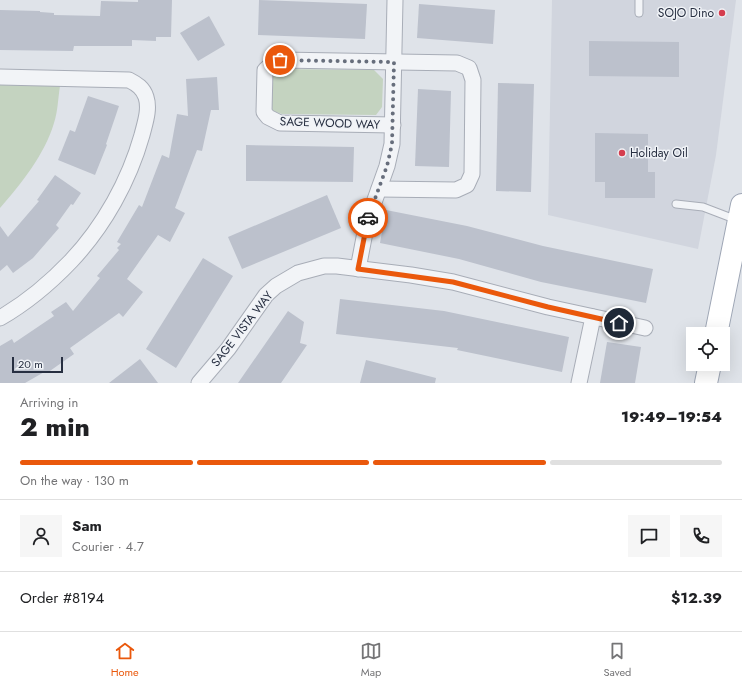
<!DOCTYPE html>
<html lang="en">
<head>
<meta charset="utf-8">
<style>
  :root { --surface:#fff; --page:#f6f6f6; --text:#202124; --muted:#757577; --line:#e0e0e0; --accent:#ea580c }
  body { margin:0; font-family:Jost,sans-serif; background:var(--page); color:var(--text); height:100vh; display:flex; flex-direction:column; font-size:15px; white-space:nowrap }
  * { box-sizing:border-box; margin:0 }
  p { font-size:13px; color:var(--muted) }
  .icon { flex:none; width:22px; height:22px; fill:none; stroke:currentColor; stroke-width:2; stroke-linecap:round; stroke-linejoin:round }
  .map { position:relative; height:383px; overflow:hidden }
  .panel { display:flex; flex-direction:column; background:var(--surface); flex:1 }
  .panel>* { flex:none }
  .controls { position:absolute; left:686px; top:327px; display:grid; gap:8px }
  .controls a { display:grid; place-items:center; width:44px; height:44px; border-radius:0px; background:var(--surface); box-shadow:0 4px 16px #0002; font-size:20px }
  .scale { position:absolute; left:12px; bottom:10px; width:51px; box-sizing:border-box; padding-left:4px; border:2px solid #272f41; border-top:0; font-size:11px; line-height:14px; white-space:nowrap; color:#272f41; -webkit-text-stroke:3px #eff2f6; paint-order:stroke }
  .pin { position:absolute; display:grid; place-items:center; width:34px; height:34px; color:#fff; margin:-17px; border:2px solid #fff; border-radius:50%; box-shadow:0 1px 4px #0007 }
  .courier { position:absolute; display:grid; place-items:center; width:40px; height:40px; margin:-20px; border:3px solid #ea580c; border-radius:50%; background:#fff; color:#222; box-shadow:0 1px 5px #0007 }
  .head em { font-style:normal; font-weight:800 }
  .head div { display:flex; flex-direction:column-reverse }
  .head { display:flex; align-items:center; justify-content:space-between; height:68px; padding:0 20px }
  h1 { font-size:26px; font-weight:800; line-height:30px }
  .bar { display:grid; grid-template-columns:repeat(4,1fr); gap:6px 4px; align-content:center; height:48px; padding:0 20px }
  .bar i { height:5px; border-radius:3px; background:var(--line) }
  .bar .active { background:var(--accent) }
  .bar p { grid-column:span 4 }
  .line { display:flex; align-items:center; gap:10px; padding:0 20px; border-top:1px solid var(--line) }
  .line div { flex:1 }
  .round { display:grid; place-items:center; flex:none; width:42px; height:42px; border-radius:0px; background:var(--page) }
  .menu { display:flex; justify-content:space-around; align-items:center; height:56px; border-top:1px solid var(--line); background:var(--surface); font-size:11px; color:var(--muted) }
  .menu a { display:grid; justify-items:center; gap:2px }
  .menu .active { color:var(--accent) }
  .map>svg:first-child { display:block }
  .built { fill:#d1d5de }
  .green { fill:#c4d3c0 }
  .building { fill:#bcc1cc }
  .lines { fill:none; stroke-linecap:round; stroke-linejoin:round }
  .service-casing { stroke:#a8adb7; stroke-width:9 }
  .minor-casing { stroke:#a8adb7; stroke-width:17 }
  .primary-casing { stroke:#9ea6b5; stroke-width:24 }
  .service { stroke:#f2f4f7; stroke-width:7 }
  .minor { stroke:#f2f4f7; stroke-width:15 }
  .primary { stroke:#fff; stroke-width:22 }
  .done { stroke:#676e7c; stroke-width:4; stroke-dasharray:0 7.2 }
  .route { stroke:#ea580c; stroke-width:5 }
  .poi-dot { fill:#d53d4e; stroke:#eff2f6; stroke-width:1.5 }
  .labels { text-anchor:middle; stroke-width:3; stroke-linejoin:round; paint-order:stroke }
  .poi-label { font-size:12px; fill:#272f41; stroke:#eff2f6; text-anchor:end }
  .street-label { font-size:12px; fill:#272f41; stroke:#eff2f6 }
</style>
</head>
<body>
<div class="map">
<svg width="742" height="383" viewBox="0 0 742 383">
  <rect width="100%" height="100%" fill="#dfe3e9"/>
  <polygon class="built" points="552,0 736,0 716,155 698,249 548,215"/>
  <g class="green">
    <polygon points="280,69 374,70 383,79 382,107 376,115 282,114 273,111 270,105 271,77"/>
    <path d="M0,85L60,86C58,98 58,111 54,123C45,154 21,184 0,208Z"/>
  </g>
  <g class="building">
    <polygon points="138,0 172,0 171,37 156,37 156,41 132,40 132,46 74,46 73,51 0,50 0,10 40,11 40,12 54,13 54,15 100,16 101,1 138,2"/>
    <polygon points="259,0 367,4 365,39 258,35"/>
    <polygon points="419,4 495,10 493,44 417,38"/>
    <polygon points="209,16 225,45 198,61 180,33"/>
    <polygon points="589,41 679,42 679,77 589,76"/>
    <polygon points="217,77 219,110 211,110 202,151 197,150 175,208 185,213 170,242 158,235 127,279 143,292 123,317 119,313 70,348 74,354 47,373 46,371 25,383 0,383 0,346 12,339 14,343 54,316 51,312 66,302 73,311 100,278 97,276 119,250 117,248 121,244 117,242 139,205 142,207 162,155 169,158 177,114 188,116 186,79"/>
    <polygon points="498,83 534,84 531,192 496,191"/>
    <polygon points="418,89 451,91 449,167 415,166"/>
    <polygon points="88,96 119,106 106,144 107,145 95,175 58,160 70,130 75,132"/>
    <polygon points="595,133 648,134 648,172 655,172 655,198 605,198 605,182 595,182"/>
    <polygon points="246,145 354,147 353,182 246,181"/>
    <polygon points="55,175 81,193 73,205 71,204 56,225 59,228 33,258 13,273 7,265 0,271 0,226 8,237 39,201 37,200"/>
    <polygon points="327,195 341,228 242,269 228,237"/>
    <polygon points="386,210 467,226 543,246 653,269 646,303 541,282 459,259 380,243"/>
    <polygon points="203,258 233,276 176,368 146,349"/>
    <polygon points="340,299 444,311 569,337 562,372 457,350 458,348 336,334"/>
    <polygon points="288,311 304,322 300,343 307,345 281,383 238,383"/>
    <polygon points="607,342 641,347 635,383 600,383"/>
    <polygon points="140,359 158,383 109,383"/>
    <polygon points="366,360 436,378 435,383 360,383"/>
  </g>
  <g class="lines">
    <g class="service-casing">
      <g id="service">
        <polyline points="639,13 639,0"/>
        <polyline points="676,204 703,207 737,220"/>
      </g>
    </g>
    <g class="minor-casing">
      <g id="minor">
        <path d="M0,77L129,80C137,84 143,88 146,97C150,109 145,123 142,135C129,181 104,226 71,261C50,283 26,303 0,318"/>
        <polyline points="379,189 456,190 467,185 472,174 473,80 469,68 457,63 280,60 274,62 265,70 264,112 268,117 280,123 393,125"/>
        <polyline points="358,269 367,222 387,166 392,144 395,0"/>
        <polyline points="199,383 228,349 266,295 276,286 298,273 324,266 337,266 411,275 453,282 548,307 645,328"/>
        <polyline points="579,383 593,317"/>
      </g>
    </g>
    <g class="primary-casing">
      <g id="primary">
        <polyline points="716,334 742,205"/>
        <polyline points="706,383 710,364"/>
      </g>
    </g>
    <use href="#service" class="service"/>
    <use href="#minor" class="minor"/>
    <use href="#primary" class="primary"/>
  </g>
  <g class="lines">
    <polyline class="done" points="280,60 394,62 392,144 387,166 368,218"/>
    <polyline class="route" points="368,218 358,269 453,282 548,307 619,323"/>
  </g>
  <g class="poi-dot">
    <circle cx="722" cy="13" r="4"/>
    <circle cx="622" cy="153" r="4"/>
  </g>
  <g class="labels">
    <g class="poi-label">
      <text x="714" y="17">SOJO Dino</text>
      <text x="630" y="157" text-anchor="start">Holiday Oil</text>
    </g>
    <g class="street-label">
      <text transform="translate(330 123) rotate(2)" y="4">SAGE WOOD WAY</text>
      <text transform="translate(242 329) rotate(-52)" y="4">SAGE VISTA WAY</text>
    </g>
  </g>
</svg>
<div class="controls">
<a><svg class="icon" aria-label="locate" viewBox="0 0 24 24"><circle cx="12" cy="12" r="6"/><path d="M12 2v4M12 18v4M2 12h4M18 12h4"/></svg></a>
</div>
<div class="scale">20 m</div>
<div class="pin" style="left:280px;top:60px;background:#ea580c"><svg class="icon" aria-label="bag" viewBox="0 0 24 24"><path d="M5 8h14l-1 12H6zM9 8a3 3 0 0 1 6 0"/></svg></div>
<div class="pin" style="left:619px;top:323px;background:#1f2937"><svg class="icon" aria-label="home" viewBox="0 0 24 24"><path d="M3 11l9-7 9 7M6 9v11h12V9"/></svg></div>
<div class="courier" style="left:368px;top:218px"><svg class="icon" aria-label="car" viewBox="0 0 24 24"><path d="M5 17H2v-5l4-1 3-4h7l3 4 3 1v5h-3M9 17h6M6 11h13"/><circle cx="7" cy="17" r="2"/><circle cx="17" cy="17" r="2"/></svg></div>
</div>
<section class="panel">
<div class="head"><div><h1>2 min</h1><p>Arriving in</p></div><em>19:49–19:54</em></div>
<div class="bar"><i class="active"></i><i class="active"></i><i class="active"></i><i></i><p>On the way · 130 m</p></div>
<div class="line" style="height:72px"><a class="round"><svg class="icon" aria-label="person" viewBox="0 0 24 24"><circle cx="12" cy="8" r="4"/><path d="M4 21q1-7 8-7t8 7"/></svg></a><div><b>Sam</b><p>Courier · 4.7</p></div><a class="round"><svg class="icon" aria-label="chat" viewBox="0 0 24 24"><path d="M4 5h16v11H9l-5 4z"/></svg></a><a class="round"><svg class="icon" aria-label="phone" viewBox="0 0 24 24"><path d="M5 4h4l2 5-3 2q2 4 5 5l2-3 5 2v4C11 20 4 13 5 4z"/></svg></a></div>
<div class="line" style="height:52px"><div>Order #8194</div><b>$12.39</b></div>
</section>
<nav class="menu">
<a class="active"><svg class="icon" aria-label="home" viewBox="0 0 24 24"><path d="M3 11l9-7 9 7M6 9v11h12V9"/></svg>Home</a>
<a><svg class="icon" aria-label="map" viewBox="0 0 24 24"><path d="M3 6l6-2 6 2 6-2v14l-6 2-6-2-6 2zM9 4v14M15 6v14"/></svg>Map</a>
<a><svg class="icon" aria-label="saved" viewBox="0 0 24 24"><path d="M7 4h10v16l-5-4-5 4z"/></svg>Saved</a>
</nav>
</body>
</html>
